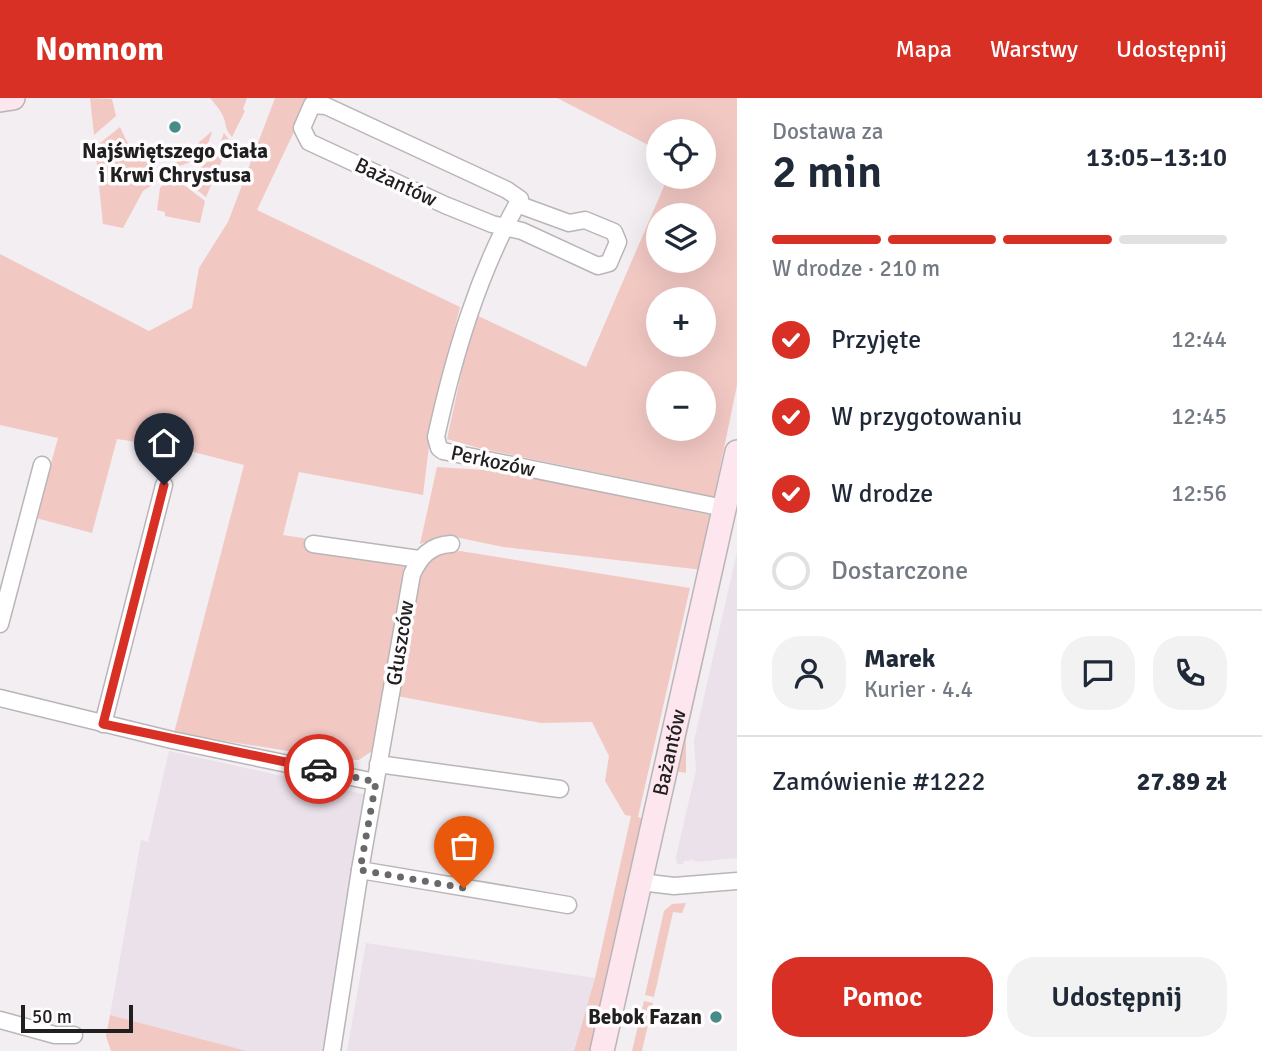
<!DOCTYPE html>
<html lang="pl">
<head>
<meta charset="utf-8">
<style>
  :root { --surface:#fff; --page:#f2f2f3; --text:#1f2937; --muted:#747a83; --line:#e0e1e3; --accent:#d93025 }
  body { margin:0; font-family:Signika,sans-serif; background:var(--page); color:var(--text); height:100vh; display:flex; flex-direction:column; font-size:26px; white-space:nowrap }
  * { box-sizing:border-box; margin:0 }
  p { font-size:23px; color:var(--muted) }
  .icon { flex:none; width:38px; height:38px; fill:none; stroke:currentColor; stroke-width:2; stroke-linecap:round; stroke-linejoin:round }
  .map { position:relative; flex:1; overflow:hidden }
  .drawer { display:flex; flex-direction:column; background:var(--surface); width:525px }
  .drawer>* { flex:none }
  .tools { position:absolute; left:646px; top:21px; display:grid; gap:14px }
  .tools a { display:grid; place-items:center; width:70px; height:70px; border-radius:50%; background:var(--surface); box-shadow:0 7px 28px #0002; font-size:35px }
  .scale { position:absolute; left:21px; bottom:18px; width:112px; box-sizing:border-box; padding-left:7px; border:4px solid #212021; border-top:0; font-size:19px; line-height:24px; white-space:nowrap; color:#212021; -webkit-text-stroke:5px #fffcfe; paint-order:stroke }
  .pin { position:absolute; display:grid; place-items:center; width:60px; height:60px; color:#fff; margin:-72px -30px; border-radius:50% 50% 50% 0; rotate:-45deg; box-shadow:0 0 7px #0007 }
  .pin .icon { rotate:45deg }
  .courier { position:absolute; display:grid; place-items:center; width:70px; height:70px; margin:-35px; border:5px solid #d93025; border-radius:50%; background:#fff; color:#222; box-shadow:0 2px 9px #0007 }
  .overview em { font-style:normal; font-weight:600 }
  .overview div { display:flex; flex-direction:column-reverse }
  .overview { display:flex; align-items:center; justify-content:space-between; height:119px; padding:0 35px }
  h1 { font-size:46px; font-weight:600; line-height:52px }
  .bar { display:grid; grid-template-columns:repeat(4,1fr); gap:10px 7px; align-content:center; height:84px; padding:0 35px }
  .bar i { height:9px; border-radius:5px; background:var(--line) }
  .bar .on { background:var(--accent) }
  .bar p { grid-column:span 4 }
  .line { display:flex; align-items:center; gap:18px; padding:0 35px; border-top:2px solid var(--line) }
  .line div { flex:1 }
  .round { display:grid; place-items:center; flex:none; width:74px; height:74px; border-radius:28px; background:var(--page) }
  ol { padding:0 35px; list-style:none }
  li { display:flex; align-items:center; gap:21px; height:77px }
  li p { margin-inline-start:auto }
  li .icon { padding:7px; border-radius:50%; background:var(--accent); color:#fff; stroke-width:4 }
  li:last-child { color:var(--muted) }
  li i { width:38px; height:38px; border:4px solid var(--line); border-radius:50% }
  .cta { display:flex; gap:14px; margin-top:auto; padding:14px 35px }
  .cta a { flex:1; height:80px; border-radius:28px; background:var(--accent); color:#fff; font-size:28px; font-weight:600; line-height:80px; text-align:center }
  .cta a+a { background:var(--page); color:var(--text) }
  header { display:flex; align-items:center; gap:42px; box-sizing:border-box; height:98px; padding:0 35px; background:var(--accent); color:#fff }
  header strong { font-size:33px }
  nav { display:flex; gap:38px; margin-inline-start:auto; font-size:24px }
  main { display:flex; flex:1; min-height:0 }
  .map>svg:first-child { display:block }
  .built { fill:#ebe1ea }
  .green { fill:#f2c8c3; fill-rule:evenodd }
  .lines { fill:none; stroke-linecap:round; stroke-linejoin:round }
  .street-casing { stroke:#b9b5b8; stroke-width:19 }
  .secondary-casing { stroke:#b9b5b8; stroke-width:26 }
  .street { stroke:#fff; stroke-width:16 }
  .secondary { stroke:#fde6ed; stroke-width:23 }
  .done { stroke:#6a686a; stroke-width:7; stroke-dasharray:0 12.6 }
  .route { stroke:#d93025; stroke-width:9 }
  .poi-dot { fill:#468d89; stroke:#fffcfe; stroke-width:2.5 }
  .labels { text-anchor:middle; stroke-width:7; stroke-linejoin:round; paint-order:stroke }
  .poi-label { font-size:21px; font-weight:bold; fill:#212021; stroke:#fffcfe }
  .street-label { font-size:21px; fill:#212021; stroke:#fffcfe }
</style>
</head>
<body>
<header>
<strong>Nomnom</strong>
<nav><a>Mapa</a><a>Warstwy</a><a>Udostępnij</a></nav>
</header>
<main>
<div class="map">
<svg width="737" height="953" viewBox="0 0 737 953">
  <rect width="100%" height="100%" fill="#f3eef2"/>
  <g class="built">
    <polygon points="737,454 737,760 695,764 694,762 684,763 683,766 677,766 676,759 696,672 694,643"/>
    <polygon points="169,653 368,697 324,953 246,953 110,917 141,742 148,744"/>
    <polygon points="366,845 595,880 574,953 347,953"/>
  </g>
  <g class="green">
    <polygon points="90,0 112,1 116,18 94,37"/>
    <path d="M210,0H247L243,11L245,13L232,39C224,31 227,25 222,16C219,10 214,5 210,0Z"/>
    <polygon points="275,0 310,0 257,112 460,209 433,316 423,397 299,374 283,437 412,457 375,651 359,662 339,661 174,635 244,367 182,351 117,341 92,435 36,420 58,340 0,327 0,156 149,233 192,210 199,170 228,124"/>
    <path d="M557,0H737V287L714,399L479,350L447,341L474,216L586,269L668,79H704V33H658V52ZM658,117H704V163H658ZM658,201H704V247H658ZM658,285H704V331H658Z"/>
    <polygon points="120,29 128,46 159,77 157,84 143,93 123,130 103,126 95,49"/>
    <path d="M212,33C208,53 192,68 171,69Z"/>
    <path d="M224,35L230,43L206,99L180,79C203,74 216,57 224,35Z"/>
    <polygon points="169,80 175,80 205,103 200,125 165,118 165,114 157,112 160,90"/>
    <polygon points="437,369 500,373 715,418 703,472 503,449 446,437 420,446"/>
    <polygon points="728,437 731,437 686,641 686,675 675,673"/>
    <polygon points="460,453 690,490 638,719 647,722 592,953 574,953 595,880 631,718 625,717 605,683 609,658 592,624 541,625 397,598 415,478 432,457"/>
    <polygon points="686,805 682,815 673,814 654,899 645,897 664,813 672,806"/>
    <polygon points="644,903 653,905 642,953 632,953"/>
    <polygon points="110,917 239,951 246,953 111,953 106,938"/>
  </g>
  <g class="lines">
    <g class="street-casing">
      <g id="street">
        <path d="M517,106L569,125L585,122L614,134L618,144L609,165L598,168L522,133L492,126L445,107L309,44L302,30L312,7L326,8L507,92L520,101C478,175 454,257 436,339L439,350L443,353L724,410"/>
        <polyline points="313,446 419,461"/>
        <polyline points="0,526 42,367"/>
        <polyline points="0,600 172,642 375,684"/>
        <polyline points="103,626 164,387"/>
        <polyline points="378,666 560,691"/>
        <polyline points="360,772 568,807"/>
        <polyline points="640,784 674,788 737,783"/>
        <polyline points="0,922 55,937 74,937"/>
        <path d="M332,953L360,772L412,476C420,459 430,447 451,446"/>
      </g>
    </g>
    <g class="secondary-casing">
      <g id="secondary">
        <polyline points="0,2 13,0"/>
        <path id="s1" d="M602,953L737,354"/>
      </g>
    </g>
    <use href="#street" class="street"/>
    <use href="#secondary" class="secondary"/>
  </g>
  <g class="lines">
    <polyline class="done" points="319,671 376,684 360,772 464,790"/>
    <polyline class="route" points="164,387 103,626 319,671"/>
  </g>
  <g class="poi-dot">
    <circle cx="175" cy="29" r="7"/>
    <circle cx="716" cy="919" r="7"/>
  </g>
  <g class="labels">
    <g class="poi-label">
      <text x="175" y="60">Najświętszego Ciała<tspan x="175" dy="24">i Krwi Chrystusa</tspan></text>
      <text x="702" y="926" text-anchor="end">Bebok Fazan</text>
    </g>
    <g class="street-label">
      <text transform="translate(396 84) rotate(25)" y="7">Bażantów</text>
      <text transform="translate(493 363) rotate(12)" y="7">Perkozów</text>
      <text transform="translate(400 545) rotate(-81)" y="7">Głuszców</text>
      <text dy="7" stroke="none"><textPath href="#s1" startOffset="306">Bażantów</textPath></text>
    </g>
  </g>
</svg>
<div class="tools">
<a><svg class="icon" aria-label="locate" viewBox="0 0 24 24"><circle cx="12" cy="12" r="6"/><path d="M12 2v4M12 18v4M2 12h4M18 12h4"/></svg></a>
<a><svg class="icon" aria-label="layers" viewBox="0 0 24 24"><path d="M12 4l9 5-9 5-9-5zM3 14l9 5 9-5"/></svg></a>
<a>+</a>
<a>−</a>
</div>
<div class="scale">50 m</div>
<div class="pin" style="left:464px;top:790px;background:#ea580c"><svg class="icon" aria-label="bag" viewBox="0 0 24 24"><path d="M5 8h14l-1 12H6zM9 8a3 3 0 0 1 6 0"/></svg></div>
<div class="pin" style="left:164px;top:387px;background:#1f2937"><svg class="icon" aria-label="home" viewBox="0 0 24 24"><path d="M3 11l9-7 9 7M6 9v11h12V9"/></svg></div>
<div class="courier" style="left:319px;top:671px"><svg class="icon" aria-label="car" viewBox="0 0 24 24"><path d="M5 17H2v-5l4-1 3-4h7l3 4 3 1v5h-3M9 17h6M6 11h13"/><circle cx="7" cy="17" r="2"/><circle cx="17" cy="17" r="2"/></svg></div>
</div>
<section class="drawer">
<div class="overview"><div><h1>2 min</h1><p>Dostawa za</p></div><em>13:05–13:10</em></div>
<div class="bar"><i class="on"></i><i class="on"></i><i class="on"></i><i></i><p>W drodze · 210 m</p></div>
<ol>
<li><svg class="icon" aria-label="check" viewBox="0 0 24 24"><path d="M5 12l5 5 9-10"/></svg>Przyjęte<p>12:44</p></li>
<li><svg class="icon" aria-label="check" viewBox="0 0 24 24"><path d="M5 12l5 5 9-10"/></svg>W przygotowaniu<p>12:45</p></li>
<li><svg class="icon" aria-label="check" viewBox="0 0 24 24"><path d="M5 12l5 5 9-10"/></svg>W drodze<p>12:56</p></li>
<li><i></i>Dostarczone</li>
</ol>
<div class="line" style="height:126px"><a class="round"><svg class="icon" aria-label="person" viewBox="0 0 24 24"><circle cx="12" cy="8" r="4"/><path d="M4 21q1-7 8-7t8 7"/></svg></a><div><b>Marek</b><p>Kurier · 4.4</p></div><a class="round"><svg class="icon" aria-label="chat" viewBox="0 0 24 24"><path d="M4 5h16v11H9l-5 4z"/></svg></a><a class="round"><svg class="icon" aria-label="phone" viewBox="0 0 24 24"><path d="M5 4h4l2 5-3 2q2 4 5 5l2-3 5 2v4C11 20 4 13 5 4z"/></svg></a></div>
<div class="line" style="height:91px"><div>Zamówienie #1222</div><b>27.89 zł</b></div>
<div class="cta"><a>Pomoc</a><a>Udostępnij</a></div>
</section>
</main>
</body>
</html>
